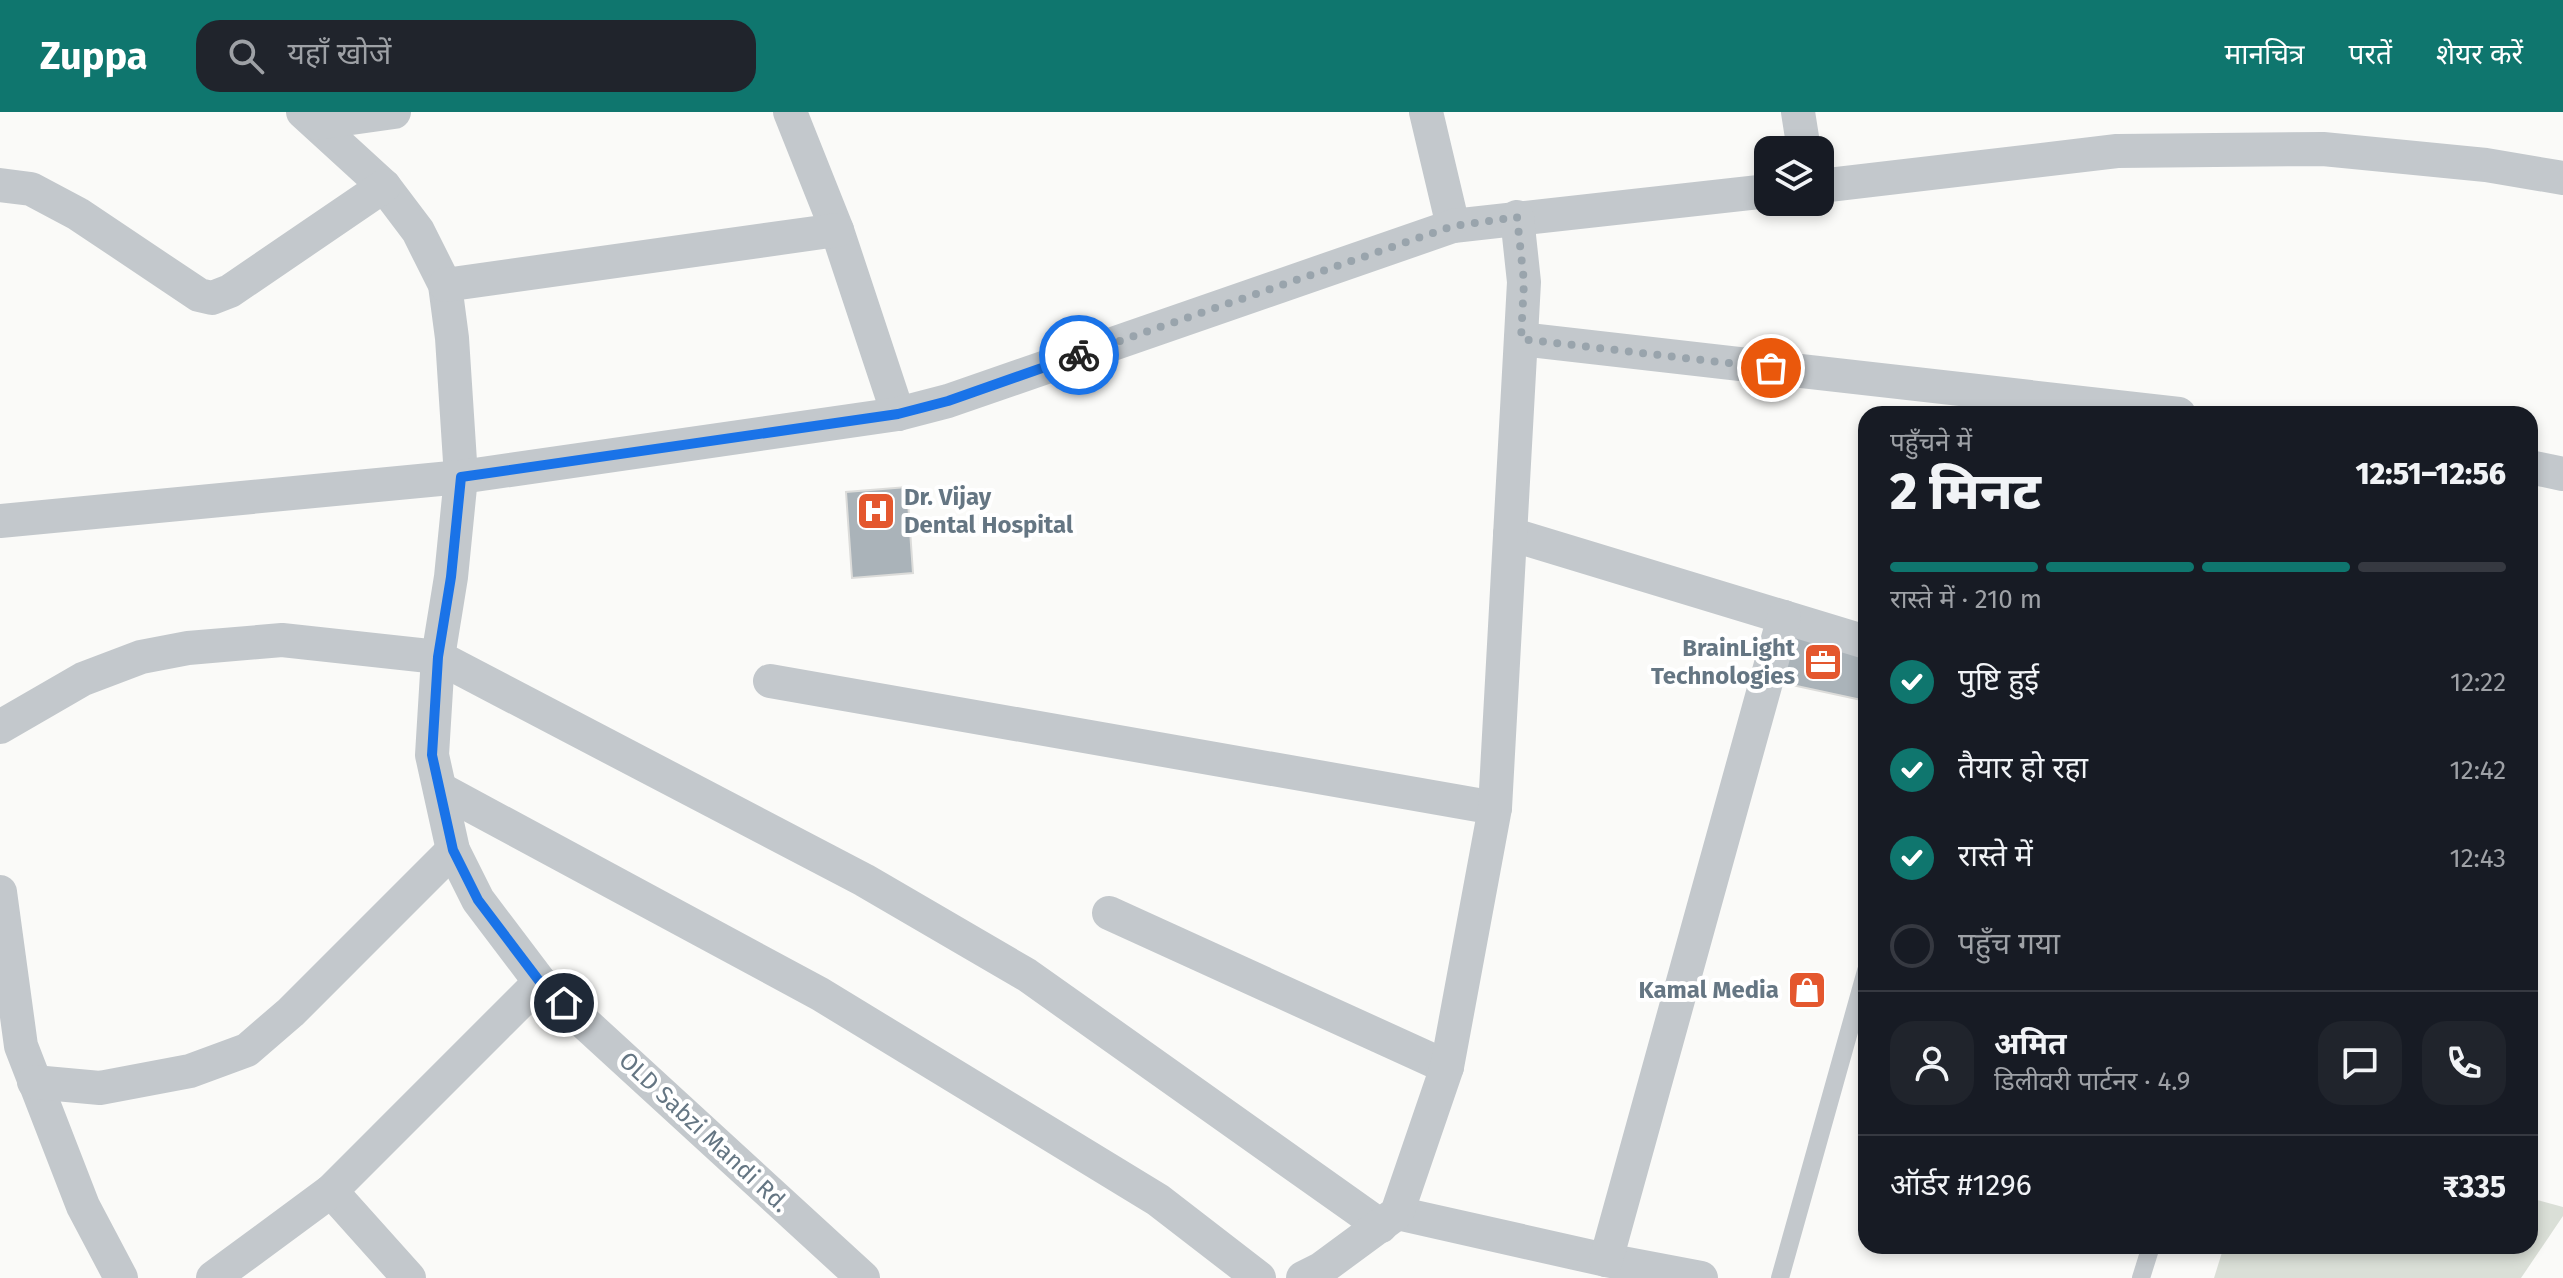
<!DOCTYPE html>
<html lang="hi">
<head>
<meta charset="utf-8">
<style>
  :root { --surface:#171b24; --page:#20242c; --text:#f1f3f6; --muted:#9ea1a6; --line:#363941; --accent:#0f766e }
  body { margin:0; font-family:"Fira Sans","Noto Sans Devanagari",sans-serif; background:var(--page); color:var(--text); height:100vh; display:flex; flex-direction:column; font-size:30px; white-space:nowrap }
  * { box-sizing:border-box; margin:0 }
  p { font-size:26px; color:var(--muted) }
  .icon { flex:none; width:44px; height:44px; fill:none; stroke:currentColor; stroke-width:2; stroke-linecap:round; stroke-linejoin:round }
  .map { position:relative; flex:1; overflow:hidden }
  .panel { position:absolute; left:1858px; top:294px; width:680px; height:848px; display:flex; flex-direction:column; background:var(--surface); border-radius:24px; box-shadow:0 4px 12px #0003 }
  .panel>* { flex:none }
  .controls { position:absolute; left:1754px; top:24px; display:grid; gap:16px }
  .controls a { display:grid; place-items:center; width:80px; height:80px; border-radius:16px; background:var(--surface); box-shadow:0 4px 12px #0003; font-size:40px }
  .pin { position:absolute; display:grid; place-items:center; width:68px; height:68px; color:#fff; margin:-34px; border:4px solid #fff; border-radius:50%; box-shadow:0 2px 8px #0007 }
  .courier { position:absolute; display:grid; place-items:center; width:80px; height:80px; margin:-40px; border:6px solid #1a73e8; border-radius:50%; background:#fff; color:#222; box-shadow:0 2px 10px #0007 }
  .head em { font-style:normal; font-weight:800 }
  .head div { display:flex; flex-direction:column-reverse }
  .head { display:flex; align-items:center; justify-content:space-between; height:136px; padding:0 32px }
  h1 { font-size:52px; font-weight:800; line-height:60px }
  .bar { display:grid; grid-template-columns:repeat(4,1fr); gap:12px 8px; align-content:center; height:96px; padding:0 32px }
  .bar i { height:10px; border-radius:6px; background:var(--line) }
  .bar .selected { background:var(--accent) }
  .bar p { grid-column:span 4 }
  .line { display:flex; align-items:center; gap:20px; padding:0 32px; border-top:2px solid var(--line) }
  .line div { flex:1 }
  .round { display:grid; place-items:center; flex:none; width:84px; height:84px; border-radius:24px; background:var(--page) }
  ol { padding:0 32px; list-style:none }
  li { display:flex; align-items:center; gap:24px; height:88px }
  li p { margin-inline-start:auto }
  li .icon { padding:8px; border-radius:50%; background:var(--accent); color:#fff; stroke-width:4 }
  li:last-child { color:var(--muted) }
  li i { width:44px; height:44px; border:4px solid var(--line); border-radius:50% }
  header { display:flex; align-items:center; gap:48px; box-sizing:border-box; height:112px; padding:0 40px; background:var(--accent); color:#fff }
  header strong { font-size:38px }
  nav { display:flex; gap:44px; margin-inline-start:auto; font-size:28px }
  .search { width:560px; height:72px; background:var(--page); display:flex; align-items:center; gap:20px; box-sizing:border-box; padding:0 28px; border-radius:24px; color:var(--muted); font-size:30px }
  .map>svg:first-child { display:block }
  .green { fill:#dadfd7 }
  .building { fill:#aab3b9; stroke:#dcdcda; stroke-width:2 }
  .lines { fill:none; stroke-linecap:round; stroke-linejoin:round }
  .lane { stroke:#c3c8cc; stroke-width:18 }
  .street { stroke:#c3c8cc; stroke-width:34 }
  .done { stroke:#99a4ac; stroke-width:8; stroke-dasharray:0 14.4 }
  .route { stroke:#1a73e8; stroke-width:10 }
  .labels { text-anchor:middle; stroke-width:8; stroke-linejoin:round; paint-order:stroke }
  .poi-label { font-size:24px; font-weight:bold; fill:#657683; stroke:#fff; text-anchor:end }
  .street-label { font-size:24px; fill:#657683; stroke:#fff }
</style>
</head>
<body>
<header>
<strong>Zuppa</strong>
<div class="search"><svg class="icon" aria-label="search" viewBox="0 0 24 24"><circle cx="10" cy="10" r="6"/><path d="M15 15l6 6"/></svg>यहाँ खोजें</div>
<nav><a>मानचित्र</a><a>परतें</a><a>शेयर करें</a></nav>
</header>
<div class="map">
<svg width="2563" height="1166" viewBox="0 0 2563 1166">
  <rect width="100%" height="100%" fill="#fafaf8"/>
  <polygon class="green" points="2530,1086 2563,1095 2563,1104 2521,1166 2214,1166 2224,1134 2530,1134"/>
  <g class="building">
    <polygon points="907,375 913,461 852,466 846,380"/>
    <polygon points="1784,505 1866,530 1866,589 1778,570"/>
  </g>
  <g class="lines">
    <g class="lane">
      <polyline points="1780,1166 1866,859"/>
      <polyline points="2141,1166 2151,1134"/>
    </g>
    <g class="street">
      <polyline points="303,0 384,74 418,119 445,173 452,226 461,365 451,465 438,545 432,643 453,738 478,788 540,870 863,1166"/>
      <polyline points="790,0 837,118 898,302"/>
      <polyline points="1426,0 1453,114"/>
      <polyline points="1798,0 1804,38"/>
      <polyline points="316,11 394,0"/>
      <polyline points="0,73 31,77 78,102 199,183 212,186 230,179 384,74"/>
      <polyline points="1820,74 2117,39 2323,37 2486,53 2563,66"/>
      <polyline points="445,173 837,118"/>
      <polyline points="1521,227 2179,302"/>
      <polyline points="2530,355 2563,362"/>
      <polyline points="0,409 461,365 898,302 948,289 1453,114 1768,79"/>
      <polyline points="1510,422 1866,530"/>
      <polyline points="770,569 1495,696"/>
      <polyline points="0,615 83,567 141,545 188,536 282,528 438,545 864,768 1027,863 1381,1114"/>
      <polyline points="440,677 820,882 1158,1088 1259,1166"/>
      <polyline points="0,780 21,934 83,1094 121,1166"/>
      <polyline points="1109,801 1447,955"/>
      <polyline points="34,970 100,976 190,959 247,938 291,900 453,738"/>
      <polyline points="331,1079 409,1166"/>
      <polyline points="1397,1101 1606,1148 1701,1166"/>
      <polyline points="1606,1148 1784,505"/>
      <polyline points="213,1166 331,1079 540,870"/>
      <polyline points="1303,1166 1321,1157 1397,1101 1447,955 1495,696 1524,170 1517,105"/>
    </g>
  </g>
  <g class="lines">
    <polyline class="done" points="1079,243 1453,114 1517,105 1524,170 1521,227 1771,256"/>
    <polyline class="route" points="564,891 540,870 478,788 453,738 432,643 438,545 451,465 461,365 898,302 948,289 1079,243"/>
  </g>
  <defs>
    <g id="hospital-square" transform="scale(2)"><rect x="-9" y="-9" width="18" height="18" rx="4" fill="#e4572e" stroke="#fff"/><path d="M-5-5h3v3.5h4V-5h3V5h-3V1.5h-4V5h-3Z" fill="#fff"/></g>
    <g id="office-square" transform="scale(2)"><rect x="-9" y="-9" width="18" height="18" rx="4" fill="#e4572e" stroke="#fff"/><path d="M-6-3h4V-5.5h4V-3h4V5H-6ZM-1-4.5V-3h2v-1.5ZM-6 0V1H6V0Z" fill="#fff"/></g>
    <g id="shop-square" transform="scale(2)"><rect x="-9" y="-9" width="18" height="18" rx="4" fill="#e4572e" stroke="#fff"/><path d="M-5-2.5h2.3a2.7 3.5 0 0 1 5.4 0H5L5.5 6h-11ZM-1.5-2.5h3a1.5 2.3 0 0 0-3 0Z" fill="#fff"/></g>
  </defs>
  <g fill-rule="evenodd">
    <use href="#hospital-square" x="876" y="399"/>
    <use href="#office-square" x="1823" y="550"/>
    <use href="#shop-square" x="1807" y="878"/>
  </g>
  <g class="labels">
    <g class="poi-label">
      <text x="904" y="393" text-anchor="start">Dr. Vijay<tspan x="904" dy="28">Dental Hospital</tspan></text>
      <text x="1795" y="544">BrainLight<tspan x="1795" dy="28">Technologies</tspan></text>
      <text x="1779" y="886">Kamal Media</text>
    </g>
    <g class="street-label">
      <text transform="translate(704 1020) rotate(43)" y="8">OLD Sabzi Mandi Rd.</text>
    </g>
  </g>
</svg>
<div class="controls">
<a><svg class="icon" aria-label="layers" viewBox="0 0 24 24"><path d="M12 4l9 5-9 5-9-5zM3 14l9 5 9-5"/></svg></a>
</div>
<div class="pin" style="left:1771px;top:256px;background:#ea580c"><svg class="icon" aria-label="bag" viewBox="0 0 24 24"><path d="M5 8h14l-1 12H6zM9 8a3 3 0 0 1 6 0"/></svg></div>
<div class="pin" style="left:564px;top:891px;background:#1f2937"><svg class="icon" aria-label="home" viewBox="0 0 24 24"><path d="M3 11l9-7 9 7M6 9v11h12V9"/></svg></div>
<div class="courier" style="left:1079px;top:243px"><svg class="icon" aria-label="bike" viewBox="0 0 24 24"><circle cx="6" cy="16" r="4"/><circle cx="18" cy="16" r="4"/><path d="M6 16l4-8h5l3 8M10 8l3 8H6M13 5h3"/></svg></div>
<section class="panel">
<div class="head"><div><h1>2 मिनट</h1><p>पहुँचने में</p></div><em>12:51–12:56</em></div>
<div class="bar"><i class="selected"></i><i class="selected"></i><i class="selected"></i><i></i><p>रास्ते में · 210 m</p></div>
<ol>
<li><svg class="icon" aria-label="check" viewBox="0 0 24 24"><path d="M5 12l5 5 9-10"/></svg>पुष्टि हुई<p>12:22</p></li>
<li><svg class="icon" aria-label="check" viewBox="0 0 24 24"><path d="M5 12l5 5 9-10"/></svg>तैयार हो रहा<p>12:42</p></li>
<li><svg class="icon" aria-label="check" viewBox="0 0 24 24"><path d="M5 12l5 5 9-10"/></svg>रास्ते में<p>12:43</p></li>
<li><i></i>पहुँच गया</li>
</ol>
<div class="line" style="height:144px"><a class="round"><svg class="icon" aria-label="person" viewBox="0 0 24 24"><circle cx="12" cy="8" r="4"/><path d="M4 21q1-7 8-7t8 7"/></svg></a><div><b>अमित</b><p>डिलीवरी पार्टनर · 4.9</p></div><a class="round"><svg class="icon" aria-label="chat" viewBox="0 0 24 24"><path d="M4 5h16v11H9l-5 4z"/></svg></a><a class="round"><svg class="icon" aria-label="phone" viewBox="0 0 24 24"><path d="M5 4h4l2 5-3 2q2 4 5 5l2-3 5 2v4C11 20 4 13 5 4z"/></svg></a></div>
<div class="line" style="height:104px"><div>ऑर्डर #1296</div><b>₹335</b></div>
</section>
</div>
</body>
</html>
